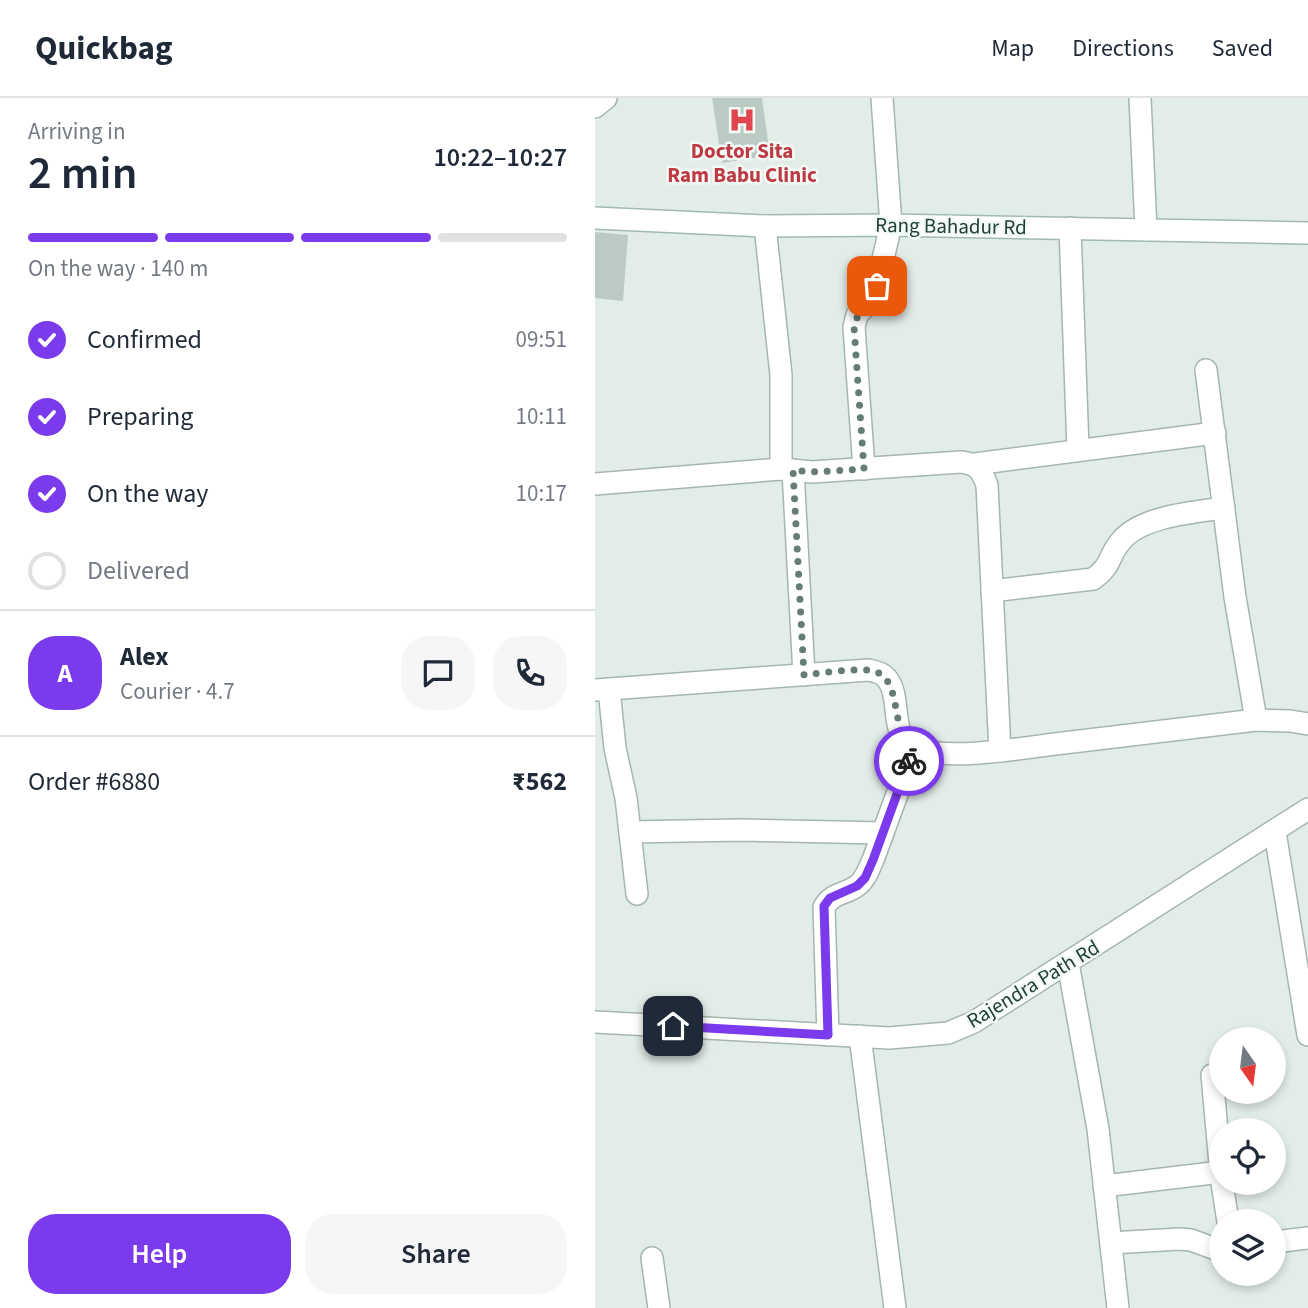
<!DOCTYPE html>
<html lang="en">
<head>
<meta charset="utf-8">
<style>
  :root { --surface:#fff; --page:#f6f6f7; --text:#1f2937; --muted:#747a83; --line:#e0e1e3; --accent:#7c3aed }
  body { margin:0; font-family:"Source Sans 3",sans-serif; background:var(--page); color:var(--text); height:100vh; display:flex; flex-direction:column; font-size:26px; white-space:nowrap }
  * { box-sizing:border-box; margin:0 }
  p { font-size:23px; color:var(--muted) }
  .icon { flex:none; width:38px; height:38px; fill:none; stroke:currentColor; stroke-width:2; stroke-linecap:round; stroke-linejoin:round }
  .map { position:relative; flex:1; overflow:hidden }
  .sheet { display:flex; flex-direction:column; background:var(--surface); width:595px }
  .sheet>* { flex:none }
  .needle { width:46px; rotate:166deg }
  .tools { position:absolute; left:614px; top:929px; display:grid; gap:14px }
  .tools a { display:grid; place-items:center; width:77px; height:77px; border-radius:50%; background:var(--surface); box-shadow:0 4px 10px #0003; font-size:35px }
  .pin { position:absolute; display:grid; place-items:center; width:60px; height:60px; color:#fff; margin:-30px; border-radius:14px; box-shadow:0 4px 10px #0006 }
  .courier { position:absolute; display:grid; place-items:center; width:70px; height:70px; margin:-35px; border:5px solid #7c3aed; border-radius:50%; background:#fff; color:#222; box-shadow:0 2px 9px #0007 }
  .overview em { font-style:normal; font-weight:600 }
  .overview div { display:flex; flex-direction:column-reverse }
  .overview { display:flex; align-items:center; justify-content:space-between; height:119px; padding:0 28px }
  h1 { font-size:46px; font-weight:600; line-height:52px }
  .bar { display:grid; grid-template-columns:repeat(4,1fr); gap:10px 7px; align-content:center; height:84px; padding:0 28px }
  .bar i { height:9px; border-radius:5px; background:var(--line) }
  .bar .on { background:var(--accent) }
  .bar p { grid-column:span 4 }
  .line { display:flex; align-items:center; gap:18px; padding:0 28px; border-top:2px solid var(--line) }
  .line div { flex:1 }
  .round { display:grid; place-items:center; flex:none; width:74px; height:74px; border-radius:28px; background:var(--page) }
  ol { padding:0 28px; list-style:none }
  li { display:flex; align-items:center; gap:21px; height:77px }
  li p { margin-inline-start:auto }
  li .icon { padding:7px; border-radius:50%; background:var(--accent); color:#fff; stroke-width:4 }
  li:last-child { color:var(--muted) }
  li i { width:38px; height:38px; border:4px solid var(--line); border-radius:50% }
  .cta { display:flex; gap:14px; margin-top:auto; padding:14px 28px }
  .cta a { flex:1; height:80px; border-radius:28px; background:var(--accent); color:#fff; font-size:28px; font-weight:600; line-height:80px; text-align:center }
  .cta a+a { background:var(--page); color:var(--text) }
  header { display:flex; align-items:center; gap:42px; box-sizing:border-box; height:98px; padding:0 35px; background:var(--surface); border-bottom:2px solid var(--line) }
  header strong { font-size:33px }
  nav { display:flex; gap:38px; margin-inline-start:auto; font-size:24px }
  main { display:flex; flex:1; min-height:0 }
  .map>svg:first-child { display:block }
  .building { fill:#bbcbc3 }
  .lines { fill:none; stroke-linecap:round; stroke-linejoin:round }
  .street-casing { stroke:#a5b6af; stroke-width:24 }
  .secondary-casing { stroke:#a0baaf; stroke-width:24 }
  .street { stroke:#fff; stroke-width:21 }
  .secondary { stroke:#fff; stroke-width:21 }
  .done { stroke:#657d74; stroke-width:7; stroke-dasharray:0 12.6 }
  .route { stroke:#7c3aed; stroke-width:9 }
  .labels { text-anchor:middle; stroke-width:5; stroke-linejoin:round; paint-order:stroke }
  .health-label { font-size:21px; font-weight:bold; fill:#be3a42; stroke:#f3faf6 }
  .street-label { font-size:21px; fill:#214035; stroke:#f3faf6 }
</style>
</head>
<body>
<header>
<strong>Quickbag</strong>
<nav><a>Map</a><a>Directions</a><a>Saved</a></nav>
</header>
<main>
<section class="sheet">
<div class="overview"><div><h1>2 min</h1><p>Arriving in</p></div><em>10:22–10:27</em></div>
<div class="bar"><i class="on"></i><i class="on"></i><i class="on"></i><i></i><p>On the way · 140 m</p></div>
<ol>
<li><svg class="icon" aria-label="check" viewBox="0 0 24 24"><path d="M5 12l5 5 9-10"/></svg>Confirmed<p>09:51</p></li>
<li><svg class="icon" aria-label="check" viewBox="0 0 24 24"><path d="M5 12l5 5 9-10"/></svg>Preparing<p>10:11</p></li>
<li><svg class="icon" aria-label="check" viewBox="0 0 24 24"><path d="M5 12l5 5 9-10"/></svg>On the way<p>10:17</p></li>
<li><i></i>Delivered</li>
</ol>
<div class="line" style="height:126px"><b class="round" style="background:var(--accent);color:#fff">A</b><div><b>Alex</b><p>Courier · 4.7</p></div><a class="round"><svg class="icon" aria-label="chat" viewBox="0 0 24 24"><path d="M4 5h16v11H9l-5 4z"/></svg></a><a class="round"><svg class="icon" aria-label="phone" viewBox="0 0 24 24"><path d="M5 4h4l2 5-3 2q2 4 5 5l2-3 5 2v4C11 20 4 13 5 4z"/></svg></a></div>
<div class="line" style="height:91px"><div>Order #6880</div><b>₹562</b></div>
<div class="cta"><a>Help</a><a>Share</a></div>
</section>
<div class="map">
<svg width="713" height="1210" viewBox="0 0 713 1210">
  <rect width="100%" height="100%" fill="#e3ede8"/>
  <g class="building">
    <polygon points="117,0 167,0 175,57 127,65"/>
    <polygon points="0,134 33,137 28,203 0,200"/>
  </g>
  <g class="lines">
    <g class="street-casing">
      <g id="street">
        <polyline points="545,0 551,132"/>
        <polyline points="0,9 11,0"/>
        <polyline points="170,128 186,277 186,371"/>
        <polyline points="475,130 483,351"/>
        <polyline points="611,272 640,499 661,622"/>
        <polyline points="380,366 620,335"/>
        <polyline points="269,371 259,229 262,217 279,199 296,127 287,0"/>
        <polyline points="198,372 209,577"/>
        <path d="M0,386L186,371L217,374L366,364C382,366 386,371 392,387L405,653"/>
        <path d="M397,493L498,481C517,468 513,458 526,443C546,418 600,414 629,410"/>
        <polyline points="14,591 20,650 31,700 42,796"/>
        <path d="M0,592L273,572C277,573 284,574 288,577C310,593 291,641 321,651C358,662 421,651 460,646C527,638 594,630 661,622L695,623L713,626"/>
        <polyline points="35,734 146,732 288,735"/>
        <polyline points="680,734 713,937"/>
        <polyline points="473,865 503,1031 523,1210"/>
        <polyline points="0,924 294,940 353,935 379,924 713,711"/>
        <path d="M233,937L229,809C239,793 251,797 263,787C271,781 274,770 278,762L319,650"/>
        <polyline points="265,938 300,1210"/>
        <polyline points="617,977 626,1077"/>
        <polyline points="627,1085 633,1124"/>
        <polyline points="509,1088 626,1074"/>
        <polyline points="679,1144 713,1140"/>
        <polyline points="516,1145 584,1141 596,1142 626,1153"/>
        <polyline points="57,1160 64,1210"/>
      </g>
    </g>
    <g class="secondary-casing">
      <polyline id="secondary" points="0,120 170,128 296,127 713,135"/>
    </g>
    <use href="#street" class="street"/>
    <use href="#secondary" class="secondary"/>
  </g>
  <g class="lines">
    <path class="done" d="M282,188C277,207 263,209 259,229L269,371L217,374L198,372L209,577C229,575 251,571 271,572C311,573 292,631 318,650L314,663"/>
    <polyline class="route" points="78,928 233,937 229,808 235,800 262,788 270,780 278,762 314,663"/>
  </g>
  <defs>
    <g id="hospital-bare" transform="scale(2.1)"><path d="M-5-5h3v3.5h4V-5h3V5h-3V1.5h-4V5h-3Z" fill="#e0444e" stroke="#f3faf6" stroke-width="2.5" paint-order="stroke"/></g>
  </defs>
  <g fill-rule="evenodd">
    <use href="#hospital-bare" x="147" y="22"/>
  </g>
  <g class="labels">
    <g class="health-label">
      <text x="147" y="60">Doctor Sita<tspan x="147" dy="24">Ram Babu Clinic</tspan></text>
    </g>
    <g class="street-label">
      <text transform="translate(356 128) rotate(1)" y="7">Rang Bahadur Rd</text>
      <text transform="translate(438 886) rotate(-31)" y="7">Rajendra Path Rd</text>
    </g>
  </g>
</svg>
<div class="tools">
<a><svg class="needle" viewBox="-14 -14 28 28"><path d="M0-13l5 13h-10z" fill="#e53935"/><path d="M0 13l5-13h-10z" fill="#747a83"/></svg></a>
<a><svg class="icon" aria-label="locate" viewBox="0 0 24 24"><circle cx="12" cy="12" r="6"/><path d="M12 2v4M12 18v4M2 12h4M18 12h4"/></svg></a>
<a><svg class="icon" aria-label="layers" viewBox="0 0 24 24"><path d="M12 4l9 5-9 5-9-5zM3 14l9 5 9-5"/></svg></a>
</div>
<div class="pin" style="left:282px;top:188px;background:#ea580c"><svg class="icon" aria-label="bag" viewBox="0 0 24 24"><path d="M5 8h14l-1 12H6zM9 8a3 3 0 0 1 6 0"/></svg></div>
<div class="pin" style="left:78px;top:928px;background:#1f2937"><svg class="icon" aria-label="home" viewBox="0 0 24 24"><path d="M3 11l9-7 9 7M6 9v11h12V9"/></svg></div>
<div class="courier" style="left:314px;top:663px"><svg class="icon" aria-label="bike" viewBox="0 0 24 24"><circle cx="6" cy="16" r="4"/><circle cx="18" cy="16" r="4"/><path d="M6 16l4-8h5l3 8M10 8l3 8H6M13 5h3"/></svg></div>
</div>
</main>
</body>
</html>
